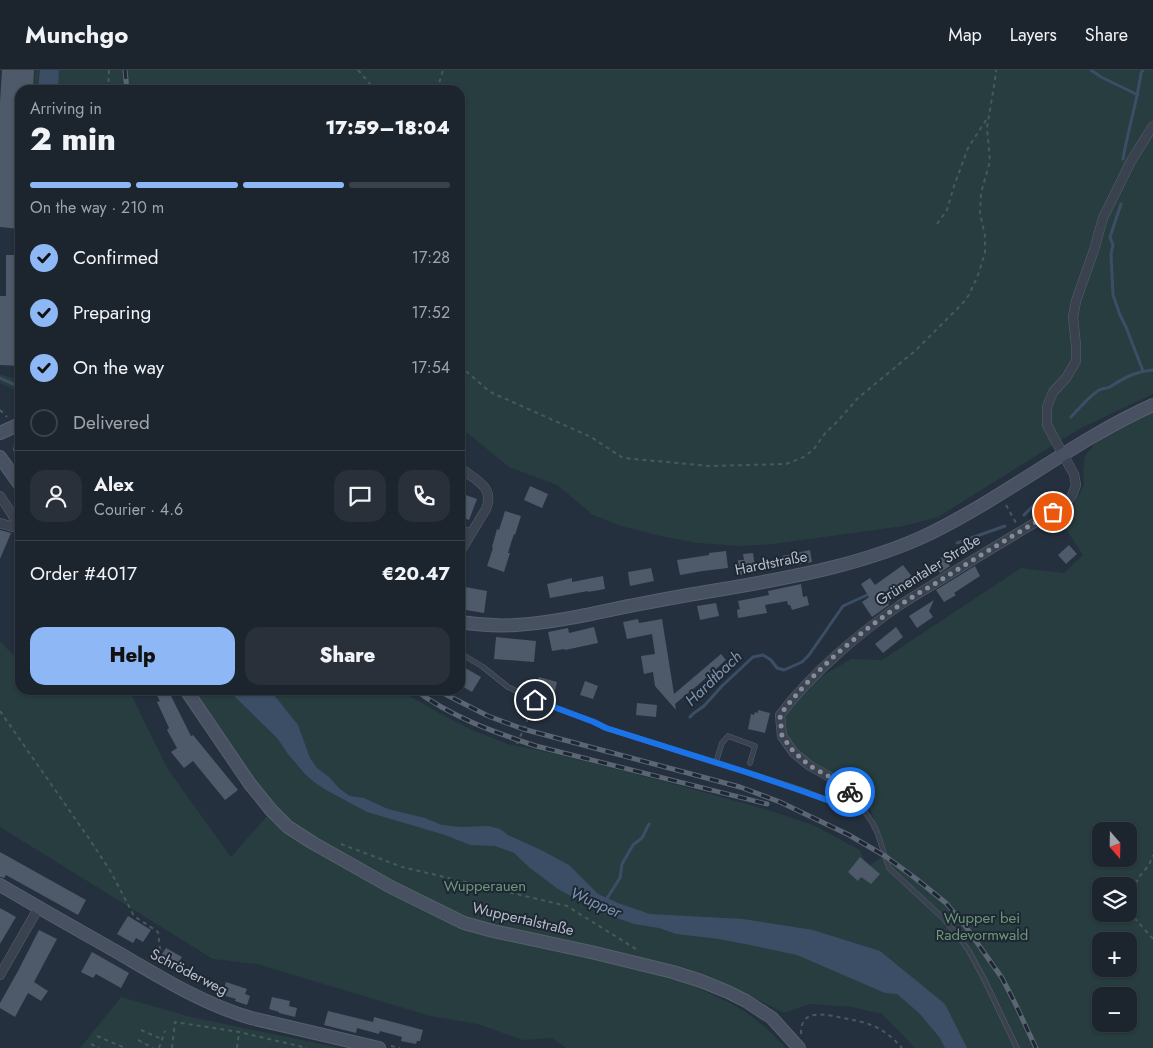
<!DOCTYPE html>
<html lang="en">
<head>
<meta charset="utf-8">
<style>
  :root { --surface:#1c242e; --page:#29303a; --text:#f1f3f6; --muted:#a0a4aa; --line:#3a414a; --accent:#8eb8f5 }
  body { margin:0; font-family:Jost,sans-serif; background:var(--page); color:var(--text); height:100vh; display:flex; flex-direction:column; font-size:19px; white-space:nowrap }
  * { box-sizing:border-box; margin:0 }
  p { font-size:16px; color:var(--muted) }
  .icon { flex:none; width:28px; height:28px; fill:none; stroke:currentColor; stroke-width:2; stroke-linecap:round; stroke-linejoin:round }
  .map { position:relative; flex:1; overflow:hidden }
  .panel { position:absolute; left:15px; top:15px; width:450px; height:610px; display:flex; flex-direction:column; background:var(--surface); border-radius:15px; box-shadow:0 1px 4px #0004,0 0 0 1px var(--line) }
  .panel>* { flex:none }
  .needle { width:32px; rotate:160deg }
  .buttons { position:absolute; left:1092px; top:752px; display:grid; gap:10px }
  .buttons a { display:grid; place-items:center; width:45px; height:45px; border-radius:10px; background:var(--surface); box-shadow:0 1px 4px #0004,0 0 0 1px var(--line); font-size:25px }
  .pin { position:absolute; display:grid; place-items:center; width:42px; height:42px; color:#fff; margin:-21px; border:2px solid #fff; border-radius:50%; box-shadow:0 1px 5px #0007 }
  .courier { position:absolute; display:grid; place-items:center; width:50px; height:50px; margin:-25px; border:4px solid #1a73e8; border-radius:50%; background:#fff; color:#222; box-shadow:0 1px 6px #0007 }
  .headline em { font-style:normal; font-weight:800 }
  .headline div { display:flex; flex-direction:column-reverse }
  .headline { display:flex; align-items:center; justify-content:space-between; height:85px; padding:0 15px }
  h1 { font-size:32px; font-weight:800; line-height:38px }
  .bar { display:grid; grid-template-columns:repeat(4,1fr); gap:8px 5px; align-content:center; height:60px; padding:0 15px }
  .bar i { height:6px; border-radius:4px; background:var(--line) }
  .bar .current { background:var(--accent) }
  .bar p { grid-column:span 4 }
  .line { display:flex; align-items:center; gap:12px; padding:0 15px; border-top:1px solid var(--line) }
  .line div { flex:1 }
  .round { display:grid; place-items:center; flex:none; width:52px; height:52px; border-radius:15px; background:var(--page) }
  ol { padding:0 15px; list-style:none }
  li { display:flex; align-items:center; gap:15px; height:55px }
  li p { margin-inline-start:auto }
  li .icon { padding:5px; border-radius:50%; background:var(--accent); color:#111; stroke-width:4 }
  li:last-child { color:var(--muted) }
  li i { width:28px; height:28px; border:2px solid var(--line); border-radius:50% }
  .action { display:flex; gap:10px; margin-top:auto; padding:10px 15px }
  .action a { flex:1; height:58px; border-radius:15px; background:var(--accent); color:#111; font-size:20px; font-weight:800; line-height:58px; text-align:center }
  .action a+a { background:var(--page); color:var(--text) }
  header { display:flex; align-items:center; gap:30px; box-sizing:border-box; height:70px; padding:0 25px; background:var(--surface); border-bottom:1px solid var(--line) }
  header strong { font-size:24px }
  nav { display:flex; gap:28px; margin-inline-start:auto; font-size:18px }
  .map>svg:first-child { display:block }
  .green { fill:#273d3f; fill-rule:evenodd }
  .water { fill:#3b4e66 }
  .lines { fill:none; stroke-linecap:round; stroke-linejoin:round }
  .stream { stroke:#3b4e66; stroke-width:3 }
  .building { fill:#4e5969 }
  .lane-casing { stroke:#57606c; stroke-width:5.5 }
  .street-casing { stroke:#57606c; stroke-width:10 }
  .secondary-casing { stroke:#57606c; stroke-width:14 }
  .path { stroke:#455a5c; stroke-width:2; stroke-dasharray:4 4; stroke-linecap:butt }
  .lane { stroke:#39424e; stroke-width:4.5 }
  .street { stroke:#39424e; stroke-width:9 }
  .secondary { stroke:#475161; stroke-width:12 }
  .rail-casing { stroke:#5b6675; stroke-width:5 }
  .rail { stroke:#1e2733; stroke-width:3; stroke-dasharray:9; stroke-linecap:butt }
  .done { stroke:#838c98; stroke-width:5; stroke-dasharray:0 9 }
  .route { stroke:#1a73e8; stroke-width:6 }
  .labels { text-anchor:middle; stroke-width:4; stroke-linejoin:round; paint-order:stroke }
  .street-label { font-size:15px; fill:#b5bdc9; stroke:#1e2733 }
  .park-label { font-size:15px; fill:#6d9976; stroke:#1e2733 }
  .water-label { font-size:16px; font-style:italic; fill:#7d94b0; stroke:#1e2733 }
</style>
</head>
<body>
<header>
<strong>Munchgo</strong>
<nav><a>Map</a><a>Layers</a><a>Share</a></nav>
</header>
<div class="map">
<svg width="1153" height="978" viewBox="0 0 1153 978">
  <rect width="100%" height="100%" fill="#25303e"/>
  <g class="green">
    <polygon points="35,0 1153,0 1153,324 1079,359 938,447 904,456 773,474 739,476 698,473 665,467 621,456 593,445 557,415 509,397 460,357 460,20 34,20"/>
    <polygon points="0,304 20,311 20,322 0,313"/>
    <path d="M1153,342V978H915L882,944L852,937L810,934L784,943L735,918L465,852L307,769L274,739L192,620H402L411,627L437,642L472,660L508,674L547,682L659,710L765,739L813,755L860,780L867,797L885,785L871,740L850,716L835,704L811,694L795,681L784,666L782,645L813,611L851,589L882,590L1021,498L1064,503L1083,485L1056,444L1074,434L1084,415L1083,400L1085,386L1097,371ZM1101,761H1129V789H1101ZM1101,816H1129V844H1101ZM1101,871H1129V899H1101ZM1101,926H1129V954H1101Z"/>
    <path d="M20,360V399C13,383 8,375 20,360Z"/>
    <polygon points="0,571 15,587 20,579 20,620 129,620 167,698 231,787 268,745 439,844 672,906 726,931 743,940 765,957 786,978 566,978 552,968 523,970 478,954 430,946 257,894 213,889 0,757"/>
    <polygon points="121,927 191,947 340,978 80,978"/>
  </g>
  <g class="water">
    <polygon points="40,0 59,0 58,20 38,20"/>
    <polygon points="228,620 270,620 298,655 310,688 317,698 329,707 340,719 350,726 364,728 388,739 425,748 442,755 461,757 488,756 500,759 508,765 541,780 569,795 598,824 618,833 650,844 743,849 813,860 880,881 945,934 967,978 945,978 940,968 919,943 897,924 885,923 797,885 750,875 719,869 676,864 659,858 634,854 600,842 558,819 530,798 514,783 495,776 470,775 445,765 367,742 326,720 314,712 305,704 288,684 277,668"/>
  </g>
  <g class="lines">
    <g class="stream">
      <polyline points="1091,0 1101,7 1138,25"/>
      <path d="M1123,89C1128,60 1137,32 1141,3L1143,0"/>
      <polyline points="1121,134 1110,167 1113,175 1111,184 1113,225 1120,245 1126,257 1143,301"/>
      <polyline points="0,308 20,317"/>
      <path d="M1071,347C1080,338 1088,327 1099,320C1103,318 1106,319 1110,317C1125,307 1135,302 1153,300"/>
      <polyline points="1024,445 1046,423"/>
      <polyline points="957,473 1005,456"/>
      <polyline points="690,647 694,643 704,636 722,616 753,587 763,585 771,590 777,598 784,600 802,592 809,585 843,536 867,525"/>
      <polyline points="606,830 620,808 622,794 633,775 642,768 649,754"/>
    </g>
  </g>
  <g class="building">
    <polygon points="2,0 34,0 33,20 20,20 20,159 0,157 0,32"/>
    <polygon points="6,185 20,185 20,296 0,295 0,226 6,226"/>
    <polygon points="530,416 548,424 542,438 524,430"/>
    <polygon points="460,423 477,429 469,450 460,446"/>
    <polygon points="505,441 521,446 515,465 514,464 511,473 508,483 510,483 504,502 487,496 493,478 492,477 497,459 499,460"/>
    <polygon points="0,460 11,463 0,489"/>
    <polygon points="1069,475 1077,484 1066,494 1058,485"/>
    <polygon points="810,480 812,492 785,497 782,486"/>
    <polygon points="726,481 728,498 703,501 680,505 677,490 709,485 709,483"/>
    <polygon points="753,483 756,503 739,505 738,490 744,490 743,484"/>
    <polygon points="944,486 950,496 940,503 934,492"/>
    <polygon points="903,495 916,512 888,533 889,535 872,547 862,532 869,527 861,514 870,508 875,515"/>
    <polygon points="975,496 980,506 954,523 956,525 944,532 936,520"/>
    <polygon points="651,498 654,511 630,516 628,502"/>
    <polygon points="603,506 605,519 588,522 588,521 550,528 547,514 572,508 572,512"/>
    <polygon points="801,514 803,527 807,526 809,535 792,540 790,535 788,535 787,531 765,535 767,543 738,548 737,540 740,539 738,531 769,525 768,521"/>
    <polygon points="460,516 487,521 484,543 460,539"/>
    <polygon points="934,530 929,541 933,547 917,558 909,546"/>
    <polygon points="716,533 719,546 700,550 697,536"/>
    <polygon points="638,549 639,553 662,549 674,624 721,584 726,590 698,615 675,634 676,640 655,616 653,602 644,604 641,586 655,584 652,564 627,569 623,552"/>
    <polygon points="594,557 598,573 565,580 564,579 552,581 548,562 568,558 569,563"/>
    <polygon points="896,557 903,567 883,583 875,574"/>
    <polygon points="496,567 536,571 534,592 494,589"/>
    <polygon points="460,595 481,607 472,622 460,615"/>
    <polygon points="539,607 557,612 555,621 537,616"/>
    <polygon points="585,611 598,616 593,629 580,625"/>
    <polygon points="154,620 168,620 191,666 193,665 238,720 225,730 193,691 184,698 171,682 177,678 167,660 169,658 157,632 160,631"/>
    <polygon points="637,633 657,635 656,647 636,645"/>
    <polygon points="758,640 770,643 765,663 748,659 751,644 754,645 755,642 758,643"/>
    <polygon points="0,782 86,830 78,845 6,805 4,808 0,807"/>
    <polygon points="860,787 880,804 871,814 861,807 858,811 848,802"/>
    <polygon points="0,838 16,847 0,874"/>
    <polygon points="128,846 151,860 143,872 136,868 133,873 117,864"/>
    <polygon points="39,860 57,869 34,912 48,921 41,931 28,923 15,947 0,938 0,933 18,901"/>
    <polygon points="166,878 182,887 180,890 184,895 183,901 178,902 158,890"/>
    <polygon points="92,882 129,903 121,918 96,904 93,908 81,902"/>
    <polygon points="226,912 247,919 245,924 250,926 247,935 235,931 236,929 222,925"/>
    <polygon points="272,927 290,931 289,936 297,938 295,947 279,943 279,942 269,939"/>
    <polygon points="328,941 373,952 374,947 423,960 420,971 417,971 416,974 401,971 402,967 380,961 379,964 357,958 356,963 324,955"/>
  </g>
  <g class="lines">
    <g class="lane-casing">
      <g id="lane">
        <polyline points="460,457 472,462"/>
        <polyline points="460,583 483,597 508,617 535,630 594,652 606,658 799,719 838,734 849,736 860,735 872,752 877,762 889,798 943,848 956,863 969,881 984,909 1017,978"/>
        <polyline points="716,692 722,673 728,666 755,676 750,693"/>
      </g>
    </g>
    <g class="street-casing">
      <g id="street">
        <path d="M460,398C476,410 495,417 486,439L460,482"/>
        <polyline points="0,426 12,444 17,454 15,457 13,457 0,453"/>
        <path d="M860,735L854,726L847,719L828,706L810,696L794,683L782,666L780,645C811,604 858,564 900,535C914,526 928,518 942,509C979,486 1016,464 1053,442L1068,430L1072,426L1076,415L1074,404L1071,399L1047,355V337L1053,322L1066,308L1076,291V275L1073,247L1076,231L1094,180L1103,148L1131,91L1153,56"/>
        <polyline points="0,905 39,837"/>
      </g>
    </g>
    <g class="secondary-casing">
      <g id="secondary">
        <polyline points="0,363 20,354"/>
        <polyline points="0,387 20,415"/>
        <path d="M460,552C479,555 498,556 516,555C565,552 613,538 661,530C751,513 848,503 931,463C1008,425 1075,370 1153,335"/>
        <polyline points="186,620 250,714 271,740 288,757 313,773 391,817 464,853 493,861 591,882 673,902 701,911 728,922 746,931 772,948 799,978"/>
        <path d="M0,815C39,838 78,860 117,882C160,907 203,934 251,948L379,978"/>
      </g>
    </g>
    <g class="path">
      <polyline points="358,0 371,15 380,20"/>
      <polyline points="108,20 109,0"/>
      <polyline points="437,20 443,0"/>
      <polyline points="937,154 947,140 954,116 968,78 988,47"/>
      <polyline points="460,296 490,322 591,367 623,388 710,396 786,394 804,387 814,379 826,362 836,353 858,328 915,281 962,234 969,225 978,205 985,183 985,166 980,143 981,123 990,91 987,58 995,10 996,0"/>
      <polyline points="0,340 7,347"/>
      <polyline points="16,369 14,380 19,391"/>
      <polyline points="1006,435 1016,453"/>
      <polyline points="0,641 90,770 111,802 134,846 158,862 160,879 153,891"/>
      <polyline points="517,674 533,637"/>
      <polyline points="341,774 402,797 567,836 639,881"/>
      <polyline points="1129,828 1139,807 1149,795 1153,785"/>
      <polyline points="1129,842 1153,869"/>
      <polyline points="141,960 162,969"/>
      <path d="M801,964C800,937 827,945 843,948C854,950 864,952 874,956C885,961 894,969 902,978"/>
      <polyline points="97,966 125,978"/>
      <polyline points="138,970 153,978"/>
      <polyline points="91,974 99,978"/>
      <polyline points="391,976 400,978"/>
      <polyline points="159,978 165,961"/>
      <polyline points="172,978 175,952 239,962 307,978"/>
      <polyline points="237,978 239,962"/>
    </g>
    <use href="#lane" class="lane"/>
    <use href="#street" class="street"/>
    <use href="#secondary" class="secondary"/>
    <g class="rail-casing">
      <g id="rail">
        <polyline points="125,0 127,20"/>
        <path d="M415,620C452,647 493,662 536,676L767,734"/>
        <polyline points="437,620 488,646 523,659 740,717 780,732 849,765 885,786 915,808 946,833 966,857 1002,908 1014,931 1036,978"/>
      </g>
    </g>
    <use href="#rail" class="rail"/>
  </g>
  <g class="lines">
    <path class="done" d="M850,722L828,706L810,696L794,682L782,666L780,645C811,603 857,564 900,535C912,527 924,520 936,513C974,489 1014,465 1053,442"/>
    <polyline class="route" points="535,630 594,652 606,658 746,702 799,720 838,734 849,736 860,735 850,722"/>
  </g>
  <g class="labels">
    <g class="street-label">
      <text transform="translate(771 493) rotate(-11)" y="5">Hardtstraße</text>
      <text transform="translate(928 500) rotate(-32)" y="5">Grünentaler Straße</text>
      <text transform="translate(523 849) rotate(13)" y="5">Wuppertalstraße</text>
      <text transform="translate(189 902) rotate(27)" y="5">Schröderweg</text>
    </g>
    <g class="park-label">
      <text x="485" y="821">Wupperauen</text>
      <text x="982" y="853">Wupper bei<tspan x="982" dy="17">Radevormwald</tspan></text>
    </g>
    <g class="water-label">
      <text transform="translate(713 608) rotate(-44)" y="6">Hardtbach</text>
      <text transform="translate(596 832) rotate(23)" y="6">Wupper</text>
    </g>
  </g>
</svg>
<div class="buttons">
<a><svg class="needle" viewBox="-14 -14 28 28"><path d="M0-13l5 13h-10z" fill="#e53935"/><path d="M0 13l5-13h-10z" fill="#a0a4aa"/></svg></a>
<a><svg class="icon" aria-label="layers" viewBox="0 0 24 24"><path d="M12 4l9 5-9 5-9-5zM3 14l9 5 9-5"/></svg></a>
<a>+</a>
<a>−</a>
</div>
<div class="pin" style="left:1053px;top:442px;background:#ea580c"><svg class="icon" aria-label="bag" viewBox="0 0 24 24"><path d="M5 8h14l-1 12H6zM9 8a3 3 0 0 1 6 0"/></svg></div>
<div class="pin" style="left:535px;top:630px;background:#1f2937"><svg class="icon" aria-label="home" viewBox="0 0 24 24"><path d="M3 11l9-7 9 7M6 9v11h12V9"/></svg></div>
<div class="courier" style="left:850px;top:722px"><svg class="icon" aria-label="bike" viewBox="0 0 24 24"><circle cx="6" cy="16" r="4"/><circle cx="18" cy="16" r="4"/><path d="M6 16l4-8h5l3 8M10 8l3 8H6M13 5h3"/></svg></div>
<section class="panel">
<div class="headline"><div><h1>2 min</h1><p>Arriving in</p></div><em>17:59–18:04</em></div>
<div class="bar"><i class="current"></i><i class="current"></i><i class="current"></i><i></i><p>On the way · 210 m</p></div>
<ol>
<li><svg class="icon" aria-label="check" viewBox="0 0 24 24"><path d="M5 12l5 5 9-10"/></svg>Confirmed<p>17:28</p></li>
<li><svg class="icon" aria-label="check" viewBox="0 0 24 24"><path d="M5 12l5 5 9-10"/></svg>Preparing<p>17:52</p></li>
<li><svg class="icon" aria-label="check" viewBox="0 0 24 24"><path d="M5 12l5 5 9-10"/></svg>On the way<p>17:54</p></li>
<li><i></i>Delivered</li>
</ol>
<div class="line" style="height:90px"><a class="round"><svg class="icon" aria-label="person" viewBox="0 0 24 24"><circle cx="12" cy="8" r="4"/><path d="M4 21q1-7 8-7t8 7"/></svg></a><div><b>Alex</b><p>Courier · 4.6</p></div><a class="round"><svg class="icon" aria-label="chat" viewBox="0 0 24 24"><path d="M4 5h16v11H9l-5 4z"/></svg></a><a class="round"><svg class="icon" aria-label="phone" viewBox="0 0 24 24"><path d="M5 4h4l2 5-3 2q2 4 5 5l2-3 5 2v4C11 20 4 13 5 4z"/></svg></a></div>
<div class="line" style="height:65px"><div>Order #4017</div><b>€20.47</b></div>
<div class="action"><a>Help</a><a>Share</a></div>
</section>
</div>
</body>
</html>
